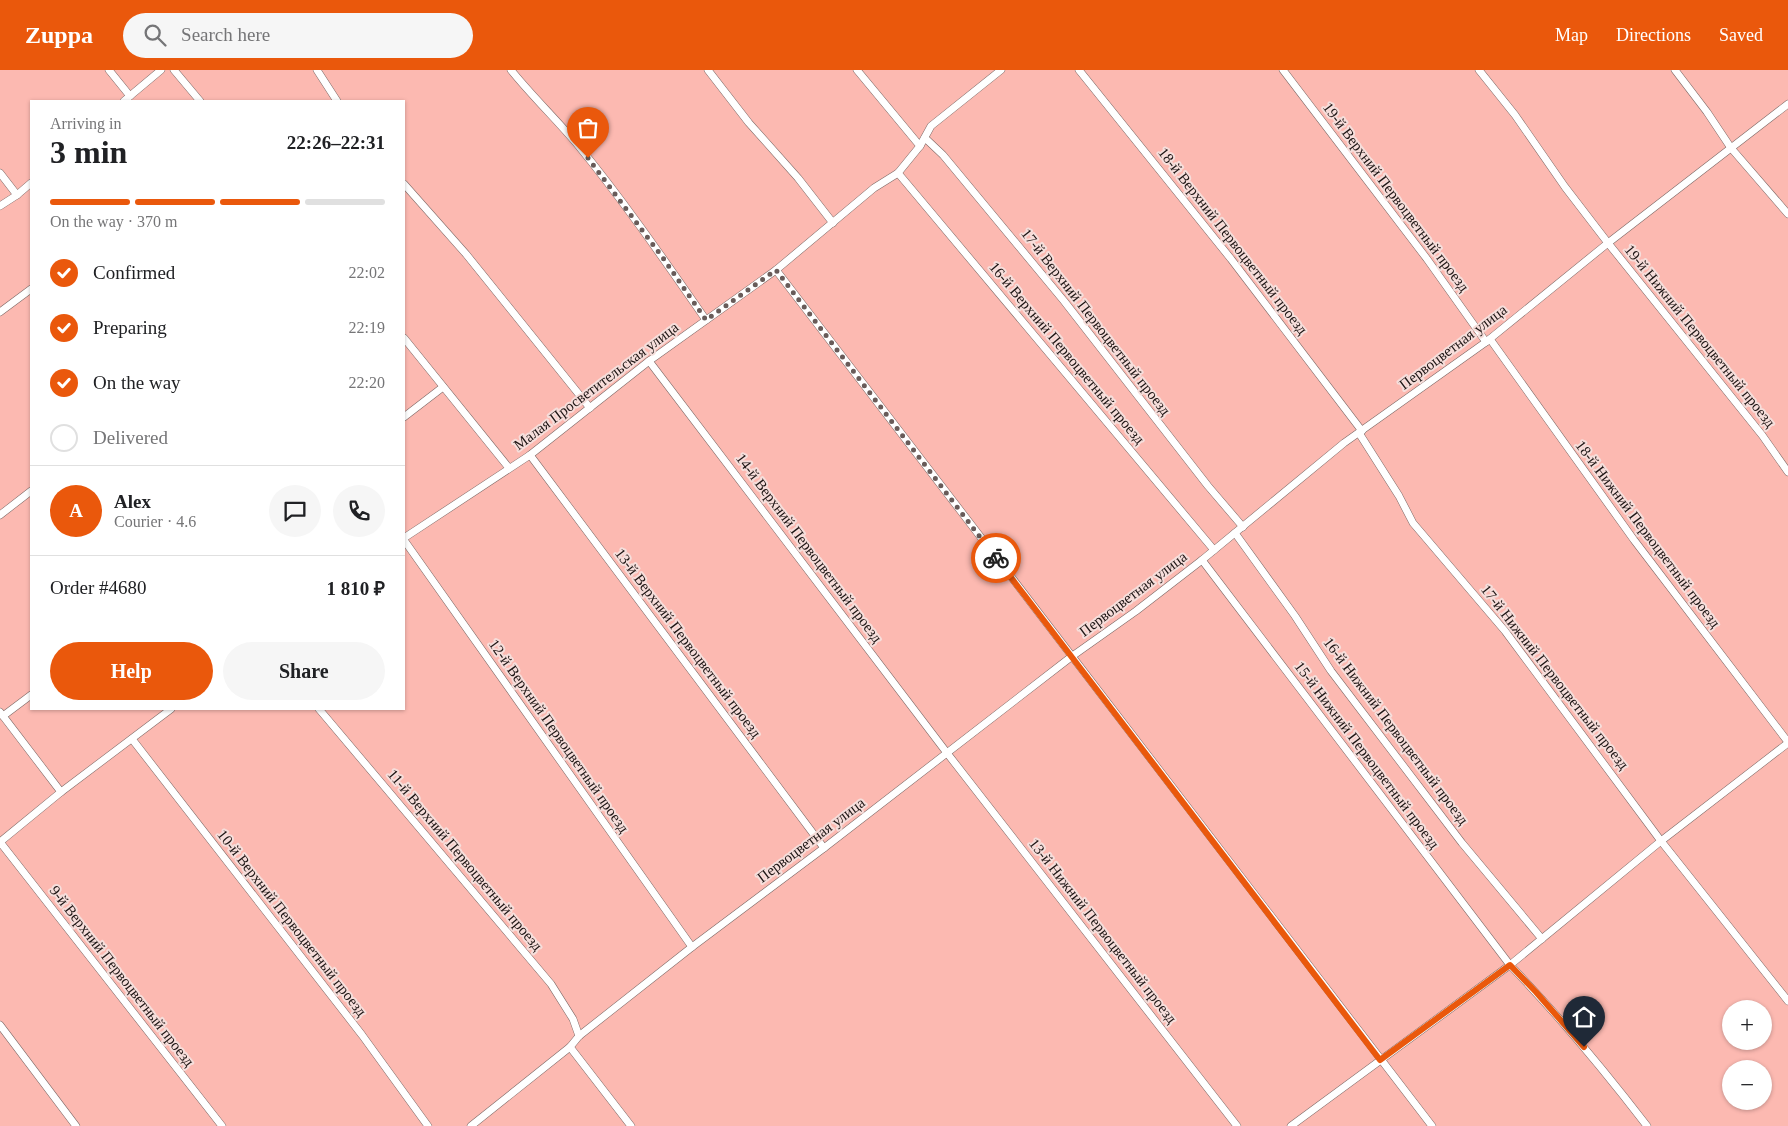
<!DOCTYPE html>
<html lang="en">
<head>
<meta charset="utf-8">
<style>
  :root { --surface:#fff; --page:#f6f6f6; --text:#202124; --muted:#757577; --line:#e0e0e0; --accent:#ea580c }
  body { margin:0; font-family:"Times New Roman",serif; background:var(--page); color:var(--text); height:100vh; display:flex; flex-direction:column; font-size:19px; white-space:nowrap }
  * { box-sizing:border-box; margin:0 }
  p { font-size:16px; color:var(--muted) }
  .icon { flex:none; width:28px; height:28px; fill:none; stroke:currentColor; stroke-width:2; stroke-linecap:round; stroke-linejoin:round }
  .map { position:relative; flex:1; overflow:hidden }
  .panel { position:absolute; left:30px; top:30px; width:375px; height:610px; display:flex; flex-direction:column; background:var(--surface); border-radius:0px; box-shadow:0 1px 4px #0004 }
  .panel>* { flex:none }
  .controls { position:absolute; left:1722px; top:930px; display:grid; gap:10px }
  .controls a { display:grid; place-items:center; width:50px; height:50px; border-radius:50%; background:var(--surface); box-shadow:0 1px 4px #0004; font-size:25px }
  .pin { position:absolute; display:grid; place-items:center; width:42px; height:42px; color:#fff; margin:-51px -21px; border-radius:50% 50% 50% 0; rotate:-45deg; box-shadow:0 0 5px #0007 }
  .pin .icon { rotate:45deg }
  .courier { position:absolute; display:grid; place-items:center; width:50px; height:50px; margin:-25px; border:4px solid #ea580c; border-radius:50%; background:#fff; color:#222; box-shadow:0 1px 6px #0007 }
  .headline em { font-style:normal; font-weight:700 }
  .headline div { display:flex; flex-direction:column-reverse }
  .headline { display:flex; align-items:center; justify-content:space-between; height:85px; padding:0 20px }
  h1 { font-size:32px; font-weight:700; line-height:38px }
  .bar { display:grid; grid-template-columns:repeat(4,1fr); gap:8px 5px; align-content:center; height:60px; padding:0 20px }
  .bar i { height:6px; border-radius:4px; background:var(--line) }
  .bar .current { background:var(--accent) }
  .bar p { grid-column:span 4 }
  .line { display:flex; align-items:center; gap:12px; padding:0 20px; border-top:1px solid var(--line) }
  .line div { flex:1 }
  .round { display:grid; place-items:center; flex:none; width:52px; height:52px; border-radius:26px; background:var(--page) }
  ol { padding:0 20px; list-style:none }
  li { display:flex; align-items:center; gap:15px; height:55px }
  li p { margin-inline-start:auto }
  li .icon { padding:5px; border-radius:50%; background:var(--accent); color:#fff; stroke-width:4 }
  li:last-child { color:var(--muted) }
  li i { width:28px; height:28px; border:2px solid var(--line); border-radius:50% }
  .cta { display:flex; gap:10px; margin-top:auto; padding:10px 20px }
  .cta a { flex:1; height:58px; border-radius:30px; background:var(--accent); color:#fff; font-size:20px; font-weight:700; line-height:58px; text-align:center }
  .cta a+a { background:var(--page); color:var(--text) }
  header { display:flex; align-items:center; gap:30px; box-sizing:border-box; height:70px; padding:0 25px; background:var(--accent); color:#fff }
  header strong { font-size:24px }
  nav { display:flex; gap:28px; margin-inline-start:auto; font-size:18px }
  .search { width:350px; height:45px; background:var(--page); display:flex; align-items:center; gap:12px; box-sizing:border-box; padding:0 18px; border-radius:28px; color:var(--muted); font-size:19px }
  .map>svg:first-child { display:block }
  .green { fill:#fcb9b1; fill-rule:evenodd }
  .lines { fill:none; stroke-linecap:round; stroke-linejoin:round }
  .lane-casing { stroke:#7e6966; stroke-width:8 }
  .lane { stroke:#fff; stroke-width:7 }
  .done { stroke:#685b59; stroke-width:5; stroke-dasharray:0 9 }
  .route { stroke:#ea580c; stroke-width:6 }
  .labels { text-anchor:middle; stroke-width:4; stroke-linejoin:round; paint-order:stroke }
  .street-label { font-size:15px; fill:#1c1413; stroke:#f6dedb }
</style>
</head>
<body>
<header>
<strong>Zuppa</strong>
<div class="search"><svg class="icon" aria-label="search" viewBox="0 0 24 24"><circle cx="10" cy="10" r="6"/><path d="M15 15l6 6"/></svg>Search here</div>
<nav><a>Map</a><a>Directions</a><a>Saved</a></nav>
</header>
<div class="map">
<svg width="1788" height="1056" viewBox="0 0 1788 1056">
  <rect width="100%" height="100%" fill="#f6dedb"/>
  <path class="green" d="M0,0H1788V1056H0ZM31,31H404V639H31ZM1731,939H1764V971H1731ZM1731,999H1764V1031H1731Z"/>
  <g class="lines">
    <g class="lane-casing">
      <g id="lane">
        <polyline points="109,0 130,26"/>
        <polyline points="174,0 200,31"/>
        <polyline points="317,0 337,31"/>
        <path d="M511,0C532,26 556,49 577,74C623,130 665,191 706,250"/>
        <polyline points="708,0 749,53 798,108 833,153"/>
        <polyline points="857,0 920,76"/>
        <polyline points="1079,0 1231,189 1362,361"/>
        <polyline points="1283,0 1427,189 1486,272"/>
        <polyline points="1479,0 1515,45 1565,117 1608,173 1762,365 1788,402"/>
        <polyline points="1675,0 1707,42 1731,78 1788,144"/>
        <polyline points="124,31 161,0"/>
        <polyline points="925,68 943,85 1064,231 1208,416 1243,457"/>
        <polyline points="0,103 17,125"/>
        <polyline points="898,103 1214,480"/>
        <polyline points="404,114 466,184 590,338"/>
        <polyline points="0,136 17,125 31,113"/>
        <polyline points="776,200 1432,1056"/>
        <polyline points="0,242 31,219"/>
        <polyline points="404,268 509,398"/>
        <polyline points="1490,269 1634,470 1788,672"/>
        <polyline points="649,291 947,683 1237,1056"/>
        <polyline points="404,347 443,317"/>
        <polyline points="1359,363 1399,426 1413,453 1505,561 1661,771 1788,931"/>
        <polyline points="530,385 824,778"/>
        <polyline points="0,445 31,421"/>
        <polyline points="1235,463 1295,546 1331,601 1462,773 1542,869"/>
        <polyline points="404,468 530,385 649,291 776,200 874,118 898,103 920,76 931,56 1001,0"/>
        <polyline points="404,470 692,877"/>
        <path d="M1202,490L1510,895C1559,946 1604,1000 1647,1056"/>
        <polyline points="319,639 551,914 573,949 579,966"/>
        <polyline points="0,642 61,722"/>
        <polyline points="3,646 31,625"/>
        <polyline points="132,669 362,965 428,1056"/>
        <polyline points="0,772 222,1056"/>
        <polyline points="0,772 61,722 171,639"/>
        <polyline points="0,955 76,1056"/>
        <polyline points="570,977 631,1056"/>
        <polyline points="471,1056 570,977 579,966 692,877 824,778 1071,587 1136,541 1202,490 1344,373 1486,272 1608,173 1788,34"/>
        <polyline points="1291,1056 1510,895 1661,771 1788,673"/>
      </g>
    </g>
    <use href="#lane" class="lane"/>
  </g>
  <g class="lines">
    <polyline class="done" points="588,88 663,188 706,250 776,200 996,488"/>
    <polyline class="route" points="996,488 1380,990 1510,895 1536,922 1584,977"/>
  </g>
  <g class="labels">
    <g class="street-label">
      <text transform="translate(1396 127) rotate(53)" y="5">19-й Верхний Первоцветный проезд</text>
      <text transform="translate(1233 171) rotate(52)" y="5">18-й Верхний Первоцветный проезд</text>
      <text transform="translate(1096 252) rotate(52)" y="5">17-й Верхний Первоцветный проезд</text>
      <text transform="translate(1700 266) rotate(51)" y="5">19-й Нижний Первоцветный проезд</text>
      <text transform="translate(1453 277) rotate(-37)" y="5">Первоцветная улица</text>
      <text transform="translate(1067 283) rotate(50)" y="5">16-й Верхний Первоцветный проезд</text>
      <text transform="translate(596 316) rotate(-37)" y="5">Малая Просветительская улица</text>
      <text transform="translate(1648 464) rotate(53)" y="5">18-й Нижний Первоцветный проезд</text>
      <text transform="translate(809 478) rotate(53)" y="5">14-й Верхний Первоцветный проезд</text>
      <text transform="translate(1133 524) rotate(-37)" y="5">Первоцветная улица</text>
      <text transform="translate(688 573) rotate(53)" y="5">13-й Верхний Первоцветный проезд</text>
      <text transform="translate(1555 607) rotate(52)" y="5">17-й Нижний Первоцветный проезд</text>
      <text transform="translate(1396 661) rotate(53)" y="5">16-й Нижний Первоцветный проезд</text>
      <text transform="translate(559 666) rotate(55)" y="5">12-й Верхний Первоцветный проезд</text>
      <text transform="translate(1367 685) rotate(53)" y="5">15-й Нижний Первоцветный проезд</text>
      <text transform="translate(811 770) rotate(-37)" y="5">Первоцветная улица</text>
      <text transform="translate(465 790) rotate(50)" y="5">11-й Верхний Первоцветный проезд</text>
      <text transform="translate(292 853) rotate(52)" y="5">10-й Верхний Первоцветный проезд</text>
      <text transform="translate(1103 861) rotate(52)" y="5">13-й Нижний Первоцветный проезд</text>
      <text transform="translate(122 906) rotate(52)" y="5">9-й Верхний Первоцветный проезд</text>
    </g>
  </g>
</svg>
<div class="controls">
<a>+</a>
<a>−</a>
</div>
<div class="pin" style="left:588px;top:88px;background:#ea580c"><svg class="icon" aria-label="bag" viewBox="0 0 24 24"><path d="M5 8h14l-1 12H6zM9 8a3 3 0 0 1 6 0"/></svg></div>
<div class="pin" style="left:1584px;top:977px;background:#1f2937"><svg class="icon" aria-label="home" viewBox="0 0 24 24"><path d="M3 11l9-7 9 7M6 9v11h12V9"/></svg></div>
<div class="courier" style="left:996px;top:488px"><svg class="icon" aria-label="bike" viewBox="0 0 24 24"><circle cx="6" cy="16" r="4"/><circle cx="18" cy="16" r="4"/><path d="M6 16l4-8h5l3 8M10 8l3 8H6M13 5h3"/></svg></div>
<section class="panel">
<div class="headline"><div><h1>3 min</h1><p>Arriving in</p></div><em>22:26–22:31</em></div>
<div class="bar"><i class="current"></i><i class="current"></i><i class="current"></i><i></i><p>On the way · 370 m</p></div>
<ol>
<li><svg class="icon" aria-label="check" viewBox="0 0 24 24"><path d="M5 12l5 5 9-10"/></svg>Confirmed<p>22:02</p></li>
<li><svg class="icon" aria-label="check" viewBox="0 0 24 24"><path d="M5 12l5 5 9-10"/></svg>Preparing<p>22:19</p></li>
<li><svg class="icon" aria-label="check" viewBox="0 0 24 24"><path d="M5 12l5 5 9-10"/></svg>On the way<p>22:20</p></li>
<li><i></i>Delivered</li>
</ol>
<div class="line" style="height:90px"><b class="round" style="background:var(--accent);color:#fff">A</b><div><b>Alex</b><p>Courier · 4.6</p></div><a class="round"><svg class="icon" aria-label="chat" viewBox="0 0 24 24"><path d="M4 5h16v11H9l-5 4z"/></svg></a><a class="round"><svg class="icon" aria-label="phone" viewBox="0 0 24 24"><path d="M5 4h4l2 5-3 2q2 4 5 5l2-3 5 2v4C11 20 4 13 5 4z"/></svg></a></div>
<div class="line" style="height:65px"><div>Order #4680</div><b>1 810 ₽</b></div>
<div class="cta"><a>Help</a><a>Share</a></div>
</section>
</div>
</body>
</html>
